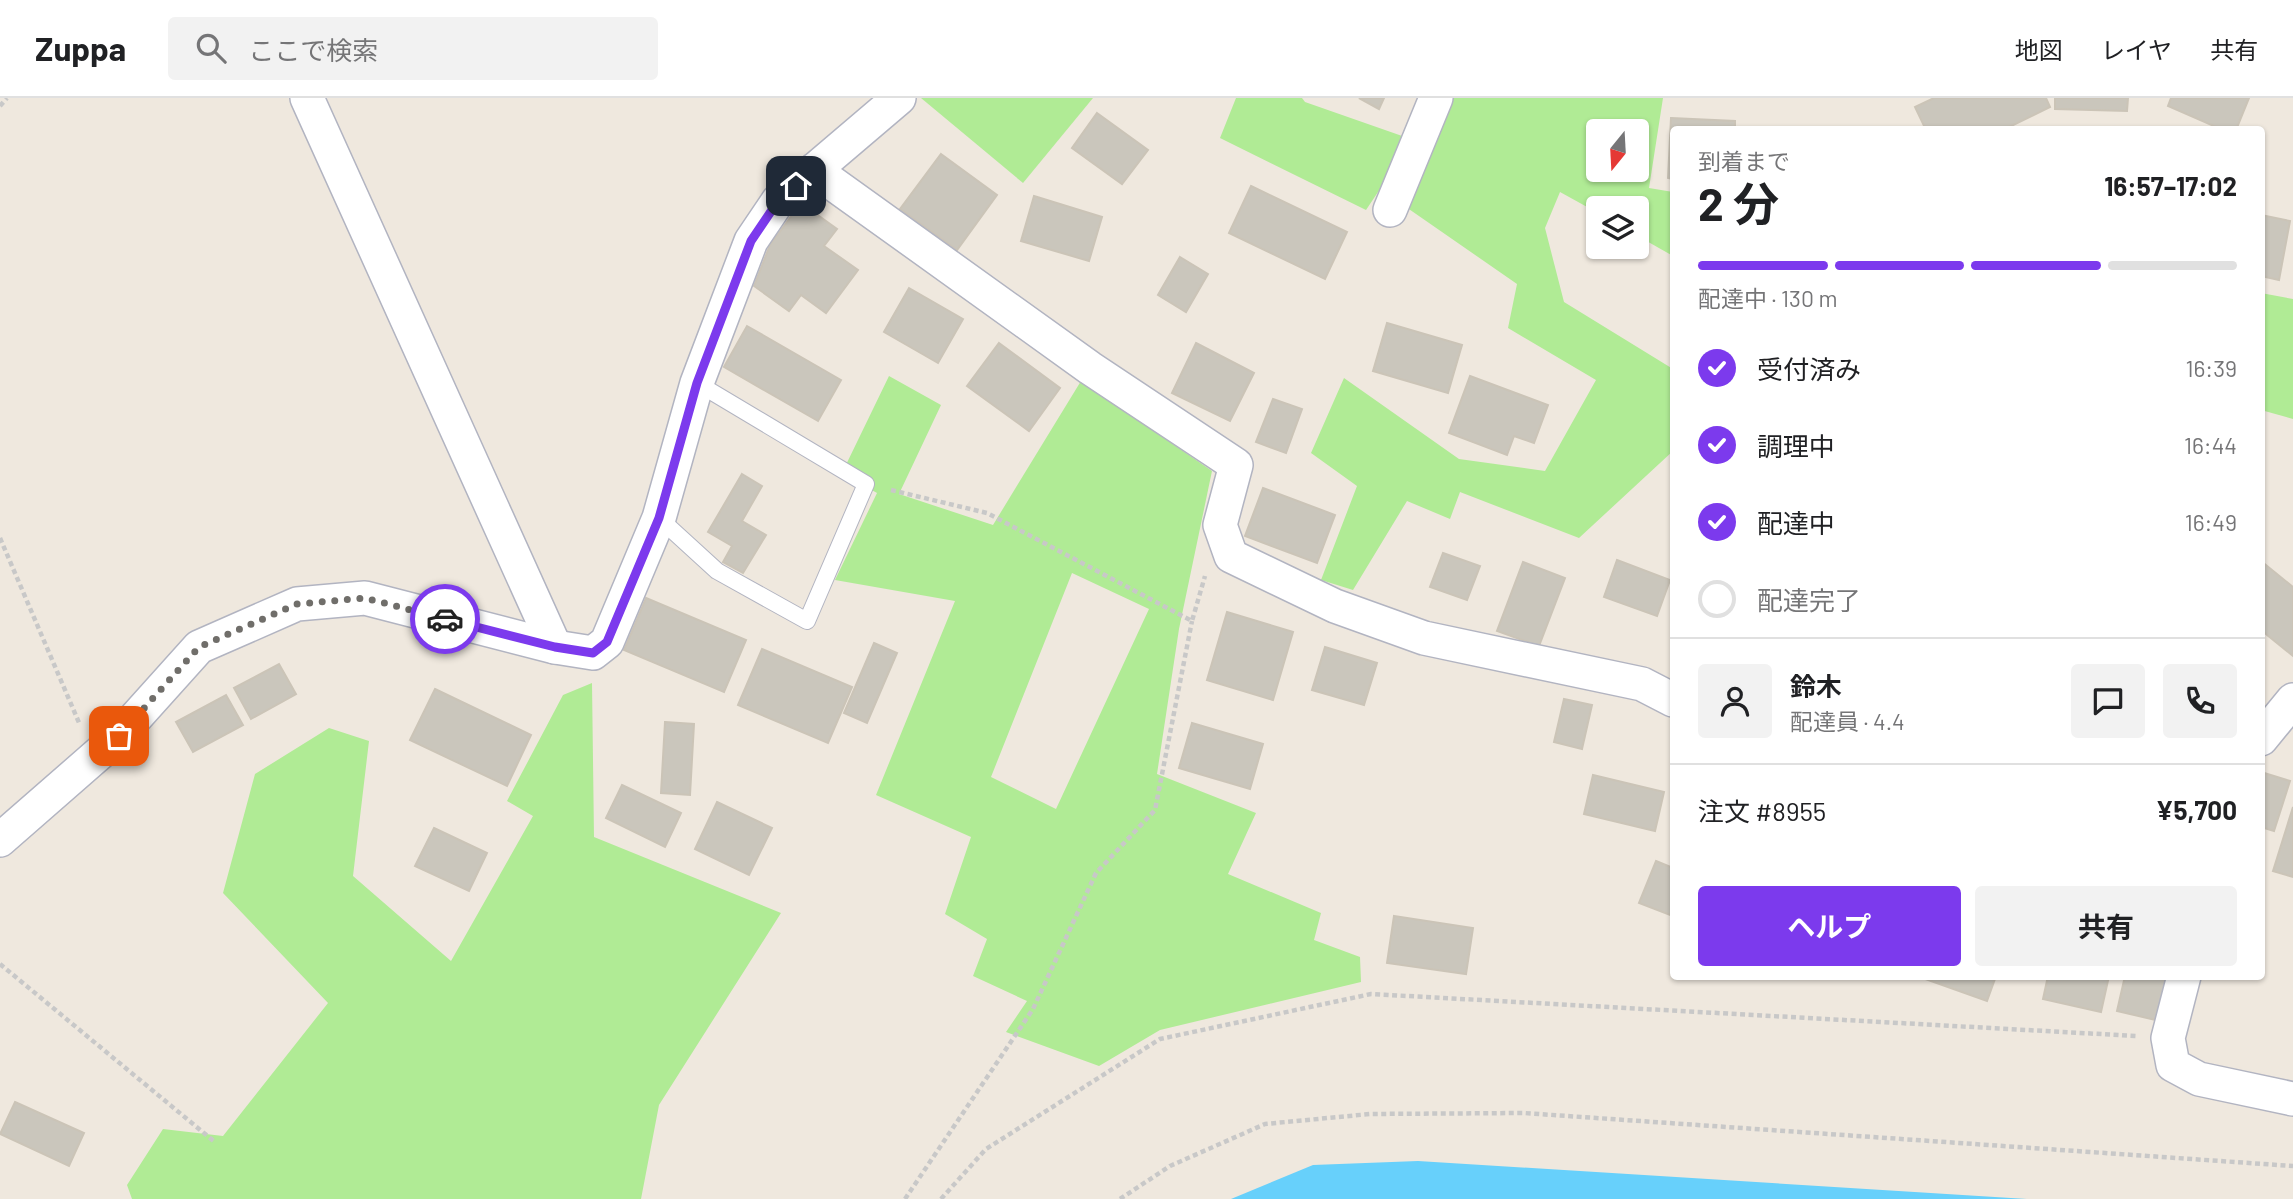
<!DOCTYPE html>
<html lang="ja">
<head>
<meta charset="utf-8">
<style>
  :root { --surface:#fff; --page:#f2f2f2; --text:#202124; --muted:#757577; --line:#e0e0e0; --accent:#7c3aed }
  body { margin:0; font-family:Barlow,"Noto Sans JP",sans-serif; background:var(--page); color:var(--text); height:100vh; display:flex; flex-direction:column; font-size:26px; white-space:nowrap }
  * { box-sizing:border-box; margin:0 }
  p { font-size:23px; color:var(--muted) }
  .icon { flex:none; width:38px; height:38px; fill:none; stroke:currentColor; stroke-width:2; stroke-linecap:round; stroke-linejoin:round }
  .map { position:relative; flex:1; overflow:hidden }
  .panel { position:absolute; left:1670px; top:28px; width:595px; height:854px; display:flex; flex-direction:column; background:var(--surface); border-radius:7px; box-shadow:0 2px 5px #0004 }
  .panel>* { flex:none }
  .needle { width:46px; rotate:198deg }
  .tools { position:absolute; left:1586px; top:21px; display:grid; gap:14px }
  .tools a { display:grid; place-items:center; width:63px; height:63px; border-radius:7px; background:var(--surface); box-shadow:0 2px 5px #0004; font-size:35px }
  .pin { position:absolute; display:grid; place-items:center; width:60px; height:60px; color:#fff; margin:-30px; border-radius:14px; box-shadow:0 4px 10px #0006 }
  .courier { position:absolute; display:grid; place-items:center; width:70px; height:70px; margin:-35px; border:5px solid #7c3aed; border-radius:50%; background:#fff; color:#222; box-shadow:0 2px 9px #0007 }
  .head em { font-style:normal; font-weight:700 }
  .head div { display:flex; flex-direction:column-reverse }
  .head { display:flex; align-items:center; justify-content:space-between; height:119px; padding:0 28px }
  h1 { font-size:46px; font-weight:700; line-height:52px }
  .bar { display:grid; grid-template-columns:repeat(4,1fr); gap:10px 7px; align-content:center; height:84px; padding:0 28px }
  .bar i { height:9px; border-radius:5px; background:var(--line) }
  .bar .active { background:var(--accent) }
  .bar p { grid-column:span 4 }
  .line { display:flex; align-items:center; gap:18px; padding:0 28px; border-top:2px solid var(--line) }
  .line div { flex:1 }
  .round { display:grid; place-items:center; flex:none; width:74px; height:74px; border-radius:7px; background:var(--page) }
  ol { padding:0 28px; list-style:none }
  li { display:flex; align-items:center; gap:21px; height:77px }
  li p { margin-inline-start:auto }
  li .icon { padding:7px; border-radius:50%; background:var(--accent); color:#fff; stroke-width:4 }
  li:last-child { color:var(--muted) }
  li i { width:38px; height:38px; border:4px solid var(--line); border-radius:50% }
  .primary-button { display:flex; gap:14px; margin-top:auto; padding:14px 28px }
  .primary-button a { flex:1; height:80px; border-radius:7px; background:var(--accent); color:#fff; font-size:28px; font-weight:700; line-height:80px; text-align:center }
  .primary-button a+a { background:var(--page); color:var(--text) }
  header { display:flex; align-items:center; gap:42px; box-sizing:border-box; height:98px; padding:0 35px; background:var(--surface); border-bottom:2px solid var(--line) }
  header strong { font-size:33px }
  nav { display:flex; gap:38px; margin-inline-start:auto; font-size:24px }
  .search { width:490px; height:63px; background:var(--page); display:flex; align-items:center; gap:18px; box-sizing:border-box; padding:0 24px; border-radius:7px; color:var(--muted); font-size:26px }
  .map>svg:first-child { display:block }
  .green { fill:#b0eb95; fill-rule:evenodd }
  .water { fill:#67d0fb }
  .building { fill:#cac6bc; stroke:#cbc4b7; stroke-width:2 }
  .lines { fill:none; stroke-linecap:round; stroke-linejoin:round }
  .service-casing { stroke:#b2b4c1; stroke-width:18 }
  .minor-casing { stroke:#b2b4c1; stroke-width:36 }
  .path { stroke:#c8c8c8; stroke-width:4.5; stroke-dasharray:5 3.5; stroke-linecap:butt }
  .service { stroke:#fff; stroke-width:16 }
  .minor { stroke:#fff; stroke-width:33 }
  .done { stroke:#706e6a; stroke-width:7; stroke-dasharray:0 12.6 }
  .route { stroke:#7c3aed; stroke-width:9 }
</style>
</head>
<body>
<header>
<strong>Zuppa</strong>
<div class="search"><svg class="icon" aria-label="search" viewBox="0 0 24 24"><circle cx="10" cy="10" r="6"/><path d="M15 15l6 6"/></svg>ここで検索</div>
<nav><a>地図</a><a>レイヤ</a><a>共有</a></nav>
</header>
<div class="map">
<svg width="2293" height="1101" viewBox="0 0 2293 1101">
  <rect width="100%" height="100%" fill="#efe8de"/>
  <g class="green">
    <polygon points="921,0 1093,0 1023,85"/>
    <path d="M1236,0H1302L1305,4L1425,46L1446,0H1663L1649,90L1673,94V158L1636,137V110H1598V115L1560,94L1545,130L1564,204L1673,271V353L1579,440L1460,394L1450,421L1407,403L1353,492L1321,482L1357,388L1311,355L1344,280L1459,361L1545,373L1596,282L1508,230L1517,186L1380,91L1366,112L1220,40ZM1598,33H1636V72H1598Z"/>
    <polygon points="2261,195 2293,201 2293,321 2261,312"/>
    <path d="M889,278L941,307L899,396L993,427L1081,283L1212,373L1179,531L1157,676L1256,715L1228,776L1321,815L1314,842L1360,859L1361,884L1160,932L1099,968L1006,934L1027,903L973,878L987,841L945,816L971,739L876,697L955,503L835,482L877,395L842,375ZM1072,475L1149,511L1056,711L991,679Z"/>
    <polygon points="592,585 594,739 781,815 659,1007 641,1101 132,1101 127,1087 163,1031 223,1038 328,905 223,795 255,676 329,630 369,643 353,778 451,863 533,718 507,703 563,597"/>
  </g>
  <polygon class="water" points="1418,1063 2027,1101 1231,1101 1313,1067"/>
  <g class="building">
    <polygon points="1359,0 1384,0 1379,11"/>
    <polygon points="1934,0 2046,0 2050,9 2003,32 1926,32 1915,9"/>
    <polygon points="2055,0 2128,0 2127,13 2055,11"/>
    <polygon points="2171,0 2249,0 2236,32 2223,32 2168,8"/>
    <polygon points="1097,15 1148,52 1122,86 1072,50"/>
    <polygon points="1671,20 1735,23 1735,32 1673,32 1673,81 1668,80"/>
    <polygon points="941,56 997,97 957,152 900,111"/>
    <polygon points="1251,88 1347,134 1325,181 1229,135"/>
    <polygon points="1034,98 1102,119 1089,163 1021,143"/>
    <polygon points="801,105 837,131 824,148 858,172 826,215 801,197 789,213 754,188 770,147"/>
    <polygon points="2261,117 2290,123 2279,182 2261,178"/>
    <polygon points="1180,159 1208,176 1186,214 1158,197"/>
    <polygon points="909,190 963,221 938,265 884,234"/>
    <polygon points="1387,225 1462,247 1448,295 1373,273"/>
    <polygon points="747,228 841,282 818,323 724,269"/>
    <polygon points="999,245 1060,290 1029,333 967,288"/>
    <polygon points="1196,245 1254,275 1230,323 1172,295"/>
    <polygon points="1470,278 1548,307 1534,345 1514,338 1507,357 1449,335"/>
    <polygon points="1273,301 1302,311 1286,355 1256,344"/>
    <polygon points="742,376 762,388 742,423 766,437 743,475 723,464 732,448 708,434"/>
    <polygon points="1263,390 1335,417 1317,465 1245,438"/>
    <polygon points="1443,455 1480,468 1467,502 1430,489"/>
    <polygon points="1617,462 1670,482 1657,518 1604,499"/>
    <polygon points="2261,463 2293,489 2293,558 2261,532"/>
    <polygon points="1523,464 1565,480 1539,548 1497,533"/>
    <polygon points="646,500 746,542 724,594 624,552"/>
    <polygon points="1227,514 1293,534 1273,602 1207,582"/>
    <polygon points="874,545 897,555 867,625 844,615"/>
    <polygon points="1325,549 1377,565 1364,607 1312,592"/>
    <polygon points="762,551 852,589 828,645 738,607"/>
    <polygon points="279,566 296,596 251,621 234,590"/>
    <polygon points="435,591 531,637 507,688 410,642"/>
    <polygon points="226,597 243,627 193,654 176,624"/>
    <polygon points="1564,601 1592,607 1582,651 1554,644"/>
    <polygon points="665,624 694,626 690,697 661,695"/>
    <polygon points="1192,625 1263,646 1250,691 1179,670"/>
    <polygon points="2261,674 2290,683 2274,733 2261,729"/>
    <polygon points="1593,677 1664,694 1655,733 1584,716"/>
    <polygon points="622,687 681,715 665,749 606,720"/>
    <polygon points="717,704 772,730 749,777 695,751"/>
    <polygon points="2293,709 2293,779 2273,773"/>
    <polygon points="434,730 487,755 469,793 415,768"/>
    <polygon points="1656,763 1673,770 1673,818 1639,805"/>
    <polygon points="1394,818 1473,830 1466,876 1387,865"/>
    <polygon points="1917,878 1996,878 1987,903"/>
    <polygon points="2048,878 2109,878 2101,914 2043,901"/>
    <polygon points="2125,878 2170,881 2160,923 2117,913"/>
    <polygon points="15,1004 84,1035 69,1068 0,1036"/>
  </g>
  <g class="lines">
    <g class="service-casing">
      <polyline id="service" points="659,420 717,473 807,523 866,386 697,285"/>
    </g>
    <g class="minor-casing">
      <g id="minor">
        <polyline points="307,0 555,549"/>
        <polyline points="814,72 1090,270 1236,367 1220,427 1231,458 1335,508 1424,540 1642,586 1673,602"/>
        <polyline points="1390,112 1436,0"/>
        <polyline points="2261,641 2293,602"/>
        <polyline points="0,742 119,638 199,549 297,506 365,500 555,549 593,555 607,544 659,420 697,285 751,143 778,103 899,0"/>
        <polyline points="2184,878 2168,940 2173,967 2199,981 2293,1001"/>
      </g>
    </g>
    <g class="path">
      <polyline points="0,8 7,0"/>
      <polyline points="891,392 987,415 1192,523 1205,478"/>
      <polyline points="0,440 80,627"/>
      <polyline points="0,866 216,1045"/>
      <polyline points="905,1101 1033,911 1096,775 1155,712 1192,523"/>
      <polyline points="941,1101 986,1051 1160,941 1371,896 2136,938"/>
      <polyline points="1120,1101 1170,1068 1265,1026 1370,1016 1524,1015 2293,1068"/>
    </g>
    <use href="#service" class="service"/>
    <use href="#minor" class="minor"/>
  </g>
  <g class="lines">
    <polyline class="done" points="119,638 199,549 297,506 365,500 445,521"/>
    <polyline class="route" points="445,521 555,549 593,555 607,544 659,420 697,285 751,143 778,103 796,88"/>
  </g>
</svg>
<div class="tools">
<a><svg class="needle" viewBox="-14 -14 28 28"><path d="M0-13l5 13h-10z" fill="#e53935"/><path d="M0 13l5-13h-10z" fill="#757577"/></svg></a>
<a><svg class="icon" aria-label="layers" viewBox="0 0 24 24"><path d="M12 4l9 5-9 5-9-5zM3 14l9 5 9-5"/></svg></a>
</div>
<div class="pin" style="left:119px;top:638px;background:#ea580c"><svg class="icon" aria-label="bag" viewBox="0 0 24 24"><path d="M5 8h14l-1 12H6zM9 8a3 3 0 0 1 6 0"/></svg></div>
<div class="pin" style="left:796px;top:88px;background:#1f2937"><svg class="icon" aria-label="home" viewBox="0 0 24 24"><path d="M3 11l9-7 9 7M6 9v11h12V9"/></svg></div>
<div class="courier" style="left:445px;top:521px"><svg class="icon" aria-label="car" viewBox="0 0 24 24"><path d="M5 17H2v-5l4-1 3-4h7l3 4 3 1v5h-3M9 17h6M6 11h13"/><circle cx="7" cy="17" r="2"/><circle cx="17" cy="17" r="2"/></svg></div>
<section class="panel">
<div class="head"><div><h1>2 分</h1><p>到着まで</p></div><em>16:57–17:02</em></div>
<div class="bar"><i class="active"></i><i class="active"></i><i class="active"></i><i></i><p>配達中 · 130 m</p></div>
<ol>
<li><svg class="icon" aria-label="check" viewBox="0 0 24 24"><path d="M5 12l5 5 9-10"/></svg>受付済み<p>16:39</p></li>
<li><svg class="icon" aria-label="check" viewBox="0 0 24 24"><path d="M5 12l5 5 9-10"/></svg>調理中<p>16:44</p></li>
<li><svg class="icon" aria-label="check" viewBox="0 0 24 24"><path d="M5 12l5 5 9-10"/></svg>配達中<p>16:49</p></li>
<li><i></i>配達完了</li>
</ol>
<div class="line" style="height:126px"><a class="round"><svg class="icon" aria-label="person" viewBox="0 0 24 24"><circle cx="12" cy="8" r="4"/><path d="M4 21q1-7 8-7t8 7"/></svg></a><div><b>鈴木</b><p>配達員 · 4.4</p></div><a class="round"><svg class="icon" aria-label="chat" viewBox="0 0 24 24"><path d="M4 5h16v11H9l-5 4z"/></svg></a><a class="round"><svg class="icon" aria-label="phone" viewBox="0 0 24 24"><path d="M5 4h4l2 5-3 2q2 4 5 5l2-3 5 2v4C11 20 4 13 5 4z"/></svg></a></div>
<div class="line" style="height:91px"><div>注文 #8955</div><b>¥5,700</b></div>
<div class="primary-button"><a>ヘルプ</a><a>共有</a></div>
</section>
</div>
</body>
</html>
